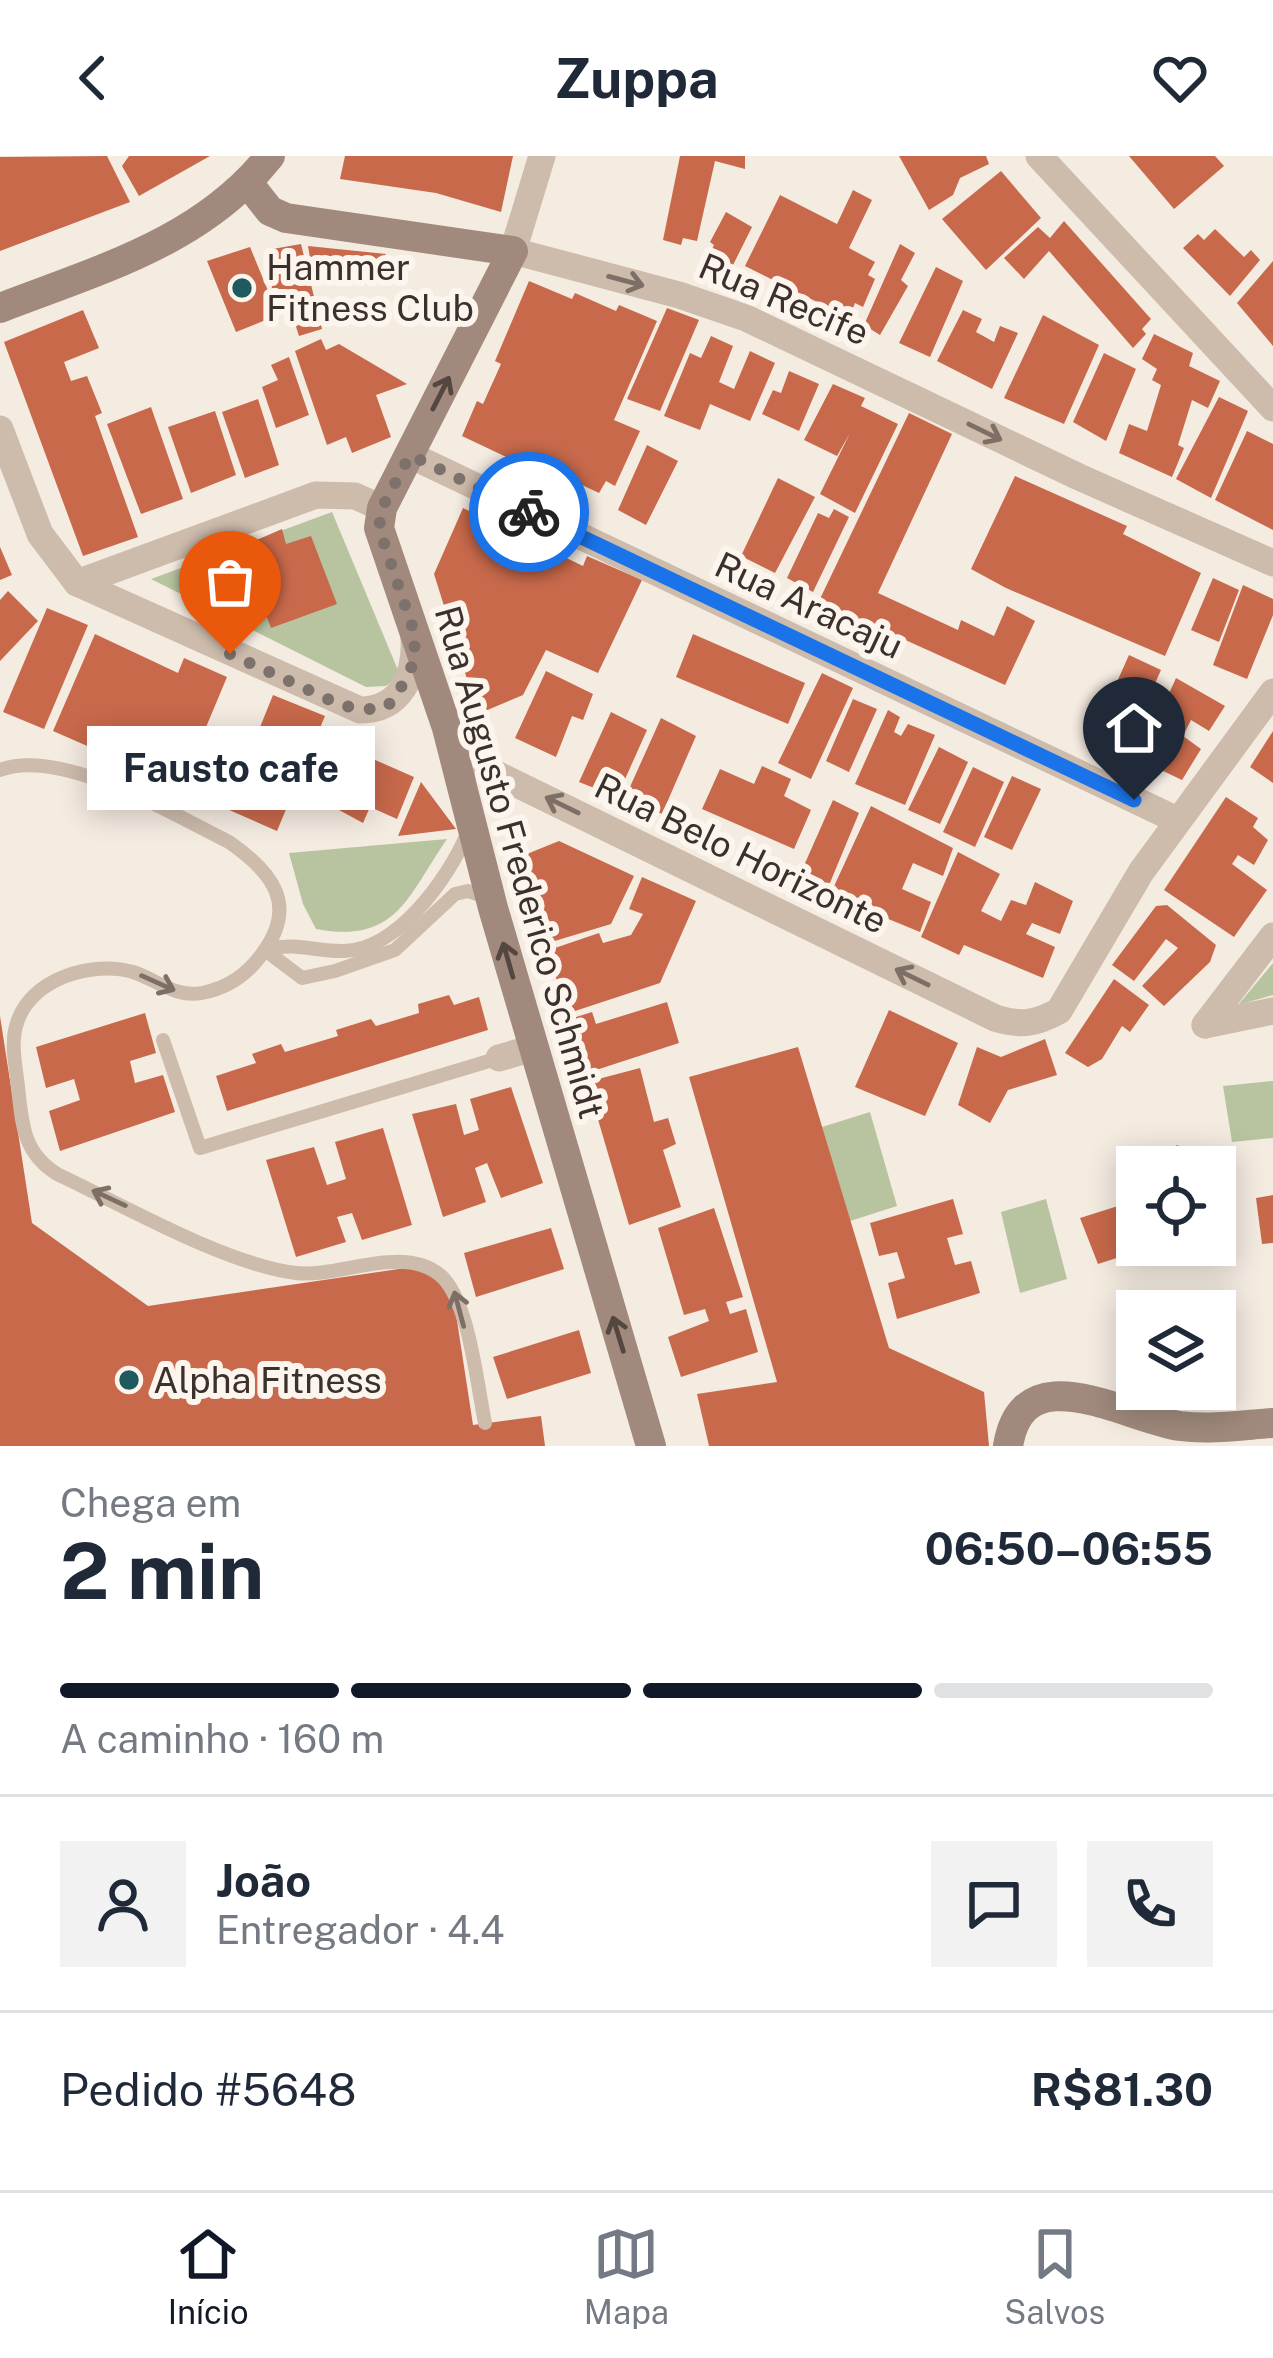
<!DOCTYPE html>
<html lang="pt">
<head>
<meta charset="utf-8">
<style>
  :root { --surface:#fff; --page:#f2f2f3; --text:#1f2937; --muted:#747a83; --line:#e0e1e3; --accent:#111827 }
  body { margin:0; font-family:"Public Sans",sans-serif; background:var(--page); color:var(--text); height:100vh; display:flex; flex-direction:column; font-size:45px; white-space:nowrap }
  * { box-sizing:border-box; margin:0 }
  p { font-size:39px; color:var(--muted) }
  .icon { flex:none; width:66px; height:66px; fill:none; stroke:currentColor; stroke-width:2; stroke-linecap:round; stroke-linejoin:round }
  .map { position:relative; height:1290px; overflow:hidden }
  .sheet { display:flex; flex-direction:column; background:var(--surface); flex:1 }
  .sheet>* { flex:none }
  .fabs { position:absolute; left:1116px; top:990px; display:grid; gap:24px }
  .fabs a { display:grid; place-items:center; width:120px; height:120px; border-radius:0px; background:var(--surface); box-shadow:0 6px 30px #0003; font-size:60px }
  .pin { position:absolute; display:grid; place-items:center; width:102px; height:102px; color:#fff; margin:-123px -51px; border-radius:50% 50% 50% 0; rotate:-45deg; box-shadow:0 0 12px #0007 }
  .pin .icon { rotate:45deg }
  .courier { position:absolute; display:grid; place-items:center; width:120px; height:120px; margin:-60px; border:9px solid #1a73e8; border-radius:50%; background:#fff; color:#222; box-shadow:0 3px 15px #0007 }
  .bubble { position:absolute; height:84px; border-radius:0px; background:var(--surface); box-shadow:0 6px 30px #0003; font-size:39px; font-weight:700; line-height:84px; text-align:center }
  .head em { font-style:normal; font-weight:700 }
  .head div { display:flex; flex-direction:column-reverse }
  .head { display:flex; align-items:center; justify-content:space-between; height:204px; padding:0 60px }
  h1 { font-size:78px; font-weight:700; line-height:90px }
  .bar { display:grid; grid-template-columns:repeat(4,1fr); gap:18px 12px; align-content:center; height:144px; padding:0 60px }
  .bar i { height:15px; border-radius:9px; background:var(--line) }
  .bar .active { background:var(--accent) }
  .bar p { grid-column:span 4 }
  .line { display:flex; align-items:center; gap:30px; padding:0 60px; border-top:3px solid var(--line) }
  .line div { flex:1 }
  .round { display:grid; place-items:center; flex:none; width:126px; height:126px; border-radius:0px; background:var(--page) }
  header { display:flex; justify-content:space-between; align-items:center; height:156px; padding:0 60px; background:var(--surface); font-size:54px; font-weight:700 }
  .tabs { display:flex; justify-content:space-around; align-items:center; height:168px; border-top:3px solid var(--line); background:var(--surface); font-size:33px; color:var(--muted) }
  .tabs a { display:grid; justify-items:center; gap:6px }
  .tabs .active { color:var(--accent) }
  .map>svg:first-child { display:block }
  .green { fill:#b8c4a0 }
  .building { fill:#c8694b }
  .lines { fill:none; stroke-linecap:round; stroke-linejoin:round }
  .lane { stroke:#cdbbac; stroke-width:14 }
  .street { stroke:#cdbbac; stroke-width:27 }
  .secondary { stroke:#a18a7d; stroke-width:30 }
  .oneway { stroke:#7d6f65 }
  .oneway2 { stroke:#544640 }
  .done { stroke:#7c716b; stroke-width:12; stroke-dasharray:0 21.6 }
  .route { stroke:#1a73e8; stroke-width:15 }
  .poi-dot { fill:#1f5a5e; stroke:#fbf5ee; stroke-width:4.5 }
  .labels { text-anchor:middle; stroke-width:12; stroke-linejoin:round; paint-order:stroke }
  .poi-label { font-size:36px; fill:#3b302b; stroke:#fbf5ee; text-anchor:start }
  .street-label { font-size:36px; fill:#3b302b; stroke:#fbf5ee }
</style>
</head>
<body>
<header><svg class="icon" aria-label="back" viewBox="0 0 24 24"><path d="M15 5l-7 7 7 7"/></svg>Zuppa<svg class="icon" aria-label="heart" viewBox="0 0 24 24"><path d="M12 20l-8-8c-3-5 5-10 8-4 3-6 11-1 8 4z"/></svg></header>
<div class="map">
<svg width="1273" height="1290" viewBox="0 0 1273 1290">
  <rect width="100%" height="100%" fill="#f4ebe1"/>
  <g class="green">
    <polygon points="332,356 400,519 386,530 366,531 151,423"/>
    <path d="M447,683C407,741 397,788 316,773L303,748L289,697Z"/>
    <polygon points="1273,807 1273,839 1238,849"/>
    <polygon points="1273,925 1273,982 1232,986 1223,930"/>
    <polygon points="870,956 897,1050 850,1065 822,971"/>
    <polygon points="1046,1043 1067,1123 1020,1137 1001,1056"/>
  </g>
  <g class="building">
    <polygon points="107,0 130,46 0,95 0,1"/>
    <polygon points="129,0 210,0 139,40 122,10"/>
    <polygon points="345,0 513,0 501,56 436,37 340,23"/>
    <polygon points="680,0 745,0 745,13 715,5 697,85 683,82 681,89 663,84"/>
    <polygon points="899,0 986,0 989,8 960,22 953,39 929,54"/>
    <polygon points="1129,0 1215,0 1224,10 1174,53"/>
    <polygon points="1001,15 1041,62 986,114 942,63"/>
    <polygon points="853,34 872,44 849,92 875,106 868,119 875,123 863,151 855,147 849,162 745,110 780,39 837,68"/>
    <polygon points="726,56 752,71 731,113 708,101 714,89 710,86"/>
    <polygon points="1064,65 1151,163 1142,173 1146,178 1133,192 1049,95 1024,123 1004,102 1038,71 1050,82"/>
    <polygon points="1215,73 1244,101 1251,94 1260,104 1230,140 1183,92 1198,78 1204,84"/>
    <polygon points="301,88 322,173 299,180 289,149 281,150 278,132 272,132 267,94"/>
    <polygon points="900,88 915,97 901,124 908,130 880,179 864,169"/>
    <polygon points="308,90 386,98 368,129 314,126"/>
    <polygon points="250,91 278,159 236,176 207,105"/>
    <polygon points="1273,105 1273,190 1237,147"/>
    <polygon points="936,111 963,125 930,201 899,187"/>
    <polygon points="529,125 572,143 575,137 616,155 619,149 657,165 614,264 640,275 615,330 606,325 599,337 582,329 578,335 462,280 477,245 483,248 501,208 495,205"/>
    <polygon points="667,152 699,164 660,255 627,243"/>
    <polygon points="83,154 99,192 64,206 71,225 87,220 102,257 95,260 138,381 83,400 4,186"/>
    <polygon points="963,154 982,163 976,176 994,186 1000,170 1018,177 992,233 937,205"/>
    <polygon points="1043,159 1099,189 1064,268 1004,242"/>
    <polygon points="1154,178 1193,197 1189,210 1220,225 1208,252 1192,244 1178,289 1184,292 1172,321 1119,297 1129,268 1147,275 1161,229 1152,224 1157,213 1142,203"/>
    <polygon points="711,180 733,190 719,226 734,233 750,195 775,207 750,265 710,248 700,274 664,260 690,197 701,202"/>
    <polygon points="321,183 326,194 339,188 407,228 376,239 391,281 352,297 346,281 327,289 295,195"/>
    <polygon points="1104,197 1136,213 1106,285 1073,266"/>
    <polygon points="289,201 309,259 276,272 262,231 278,224 271,209"/>
    <polygon points="789,215 819,228 799,275 762,258 773,234 781,237"/>
    <polygon points="833,228 865,242 861,250 898,268 855,357 820,338 850,277 837,300 804,284"/>
    <polygon points="1219,241 1248,255 1211,342 1176,323"/>
    <polygon points="258,243 279,309 245,322 222,256"/>
    <polygon points="151,251 183,343 141,358 107,268"/>
    <polygon points="215,255 236,319 191,337 168,271"/>
    <polygon points="909,257 952,278 878,437 958,474 961,464 994,480 1007,450 1035,465 1005,529 819,445"/>
    <polygon points="1247,275 1273,288 1273,374 1215,344"/>
    <polygon points="647,289 678,305 646,369 618,354"/>
    <polygon points="1015,320 1127,370 1123,378 1201,417 1165,500 1006,432 971,413"/>
    <polygon points="778,322 815,341 775,417 741,400"/>
    <polygon points="463,352 583,410 587,400 642,424 598,517 546,494 523,539 478,558 434,418"/>
    <polygon points="834,353 849,361 813,436 787,422 818,357 829,362"/>
    <polygon points="282,373 286,388 311,380 337,448 271,472 241,391"/>
    <polygon points="0,391 12,419 0,424"/>
    <polygon points="1213,422 1239,434 1219,486 1191,474"/>
    <polygon points="1243,429 1273,443 1273,459 1247,523 1213,509"/>
    <polygon points="8,435 38,465 0,505 0,444"/>
    <polygon points="47,452 88,469 44,573 3,556"/>
    <polygon points="95,478 178,517 184,502 227,521 181,631 53,575"/>
    <polygon points="693,478 805,527 788,568 676,521"/>
    <polygon points="1129,499 1161,514 1125,595 1094,577"/>
    <polygon points="546,515 593,538 583,564 572,560 556,601 515,582"/>
    <polygon points="822,517 853,532 811,623 778,607"/>
    <polygon points="1176,522 1225,550 1209,575 1191,564 1183,580 1201,593 1182,624 1140,604 1156,565 1173,574 1179,561 1163,551"/>
    <polygon points="273,539 325,560 277,675 227,653"/>
    <polygon points="853,543 877,553 849,616 826,605"/>
    <polygon points="888,554 900,561 894,576 901,580 908,568 935,579 905,649 855,628"/>
    <polygon points="611,556 647,574 617,641 579,626"/>
    <polygon points="661,562 696,580 662,658 625,642"/>
    <polygon points="1273,575 1273,627 1250,611"/>
    <polygon points="939,591 968,606 940,668 908,654"/>
    <polygon points="373,603 414,621 397,663 370,651 363,667 339,654 349,631 361,636"/>
    <polygon points="762,610 791,623 784,640 811,654 794,693 702,653 720,613 754,628"/>
    <polygon points="973,611 1004,626 975,691 943,676"/>
    <polygon points="1012,620 1041,633 1012,694 984,681"/>
    <polygon points="421,626 456,673 398,680"/>
    <polygon points="1226,641 1258,662 1253,671 1268,684 1254,709 1238,699 1232,708 1267,734 1234,781 1164,734"/>
    <polygon points="833,644 859,657 827,734 798,723"/>
    <polygon points="871,650 953,692 943,720 913,707 902,733 931,746 920,776 830,739"/>
    <polygon points="559,685 634,720 611,768 548,787 522,700"/>
    <polygon points="958,696 1000,718 981,755 1001,765 1011,744 1026,749 1035,726 1073,745 1060,778 1032,767 1026,778 1055,791 1043,822 964,789 959,799 921,781"/>
    <polygon points="642,721 696,745 660,827 569,857 546,795 599,777 603,787 631,779 643,758 629,753"/>
    <polygon points="1167,749 1216,789 1210,806 1164,850 1142,830 1178,792 1166,783 1134,825 1112,809 1156,750"/>
    <polygon points="1114,823 1149,849 1130,876 1122,870 1102,903 1088,911 1065,897"/>
    <polygon points="449,839 454,849 479,841 488,874 227,955 216,920 256,907 252,898 281,888 285,896 338,880 336,874 371,863 376,870 419,857 418,848"/>
    <polygon points="667,846 679,887 590,916 573,862 592,856 596,868"/>
    <polygon points="889,854 958,887 925,960 855,931"/>
    <polygon points="145,857 156,897 130,905 135,927 163,919 175,956 60,995 49,955 80,944 74,923 46,932 36,891"/>
    <polygon points="0,860 32,1067 148,1150 419,1110 452,1132 473,1269 541,1260 545,1290 0,1290"/>
    <polygon points="1045,883 1057,919 1008,934 990,967 958,949 977,891 1001,901"/>
    <polygon points="798,891 889,1192 984,1236 989,1290 709,1290 697,1238 777,1226 689,921"/>
    <polygon points="640,912 654,966 668,962 676,988 663,994 681,1051 629,1069 587,926"/>
    <polygon points="511,931 543,1027 501,1042 487,1007 475,1012 486,1046 443,1061 412,958 456,948 464,979 479,974 470,943"/>
    <polygon points="383,972 412,1069 362,1084 352,1057 337,1061 346,1086 296,1101 266,1004 314,991 327,1029 346,1023 335,986"/>
    <polygon points="1178,989 1186,1011 1148,1011 1144,1001"/>
    <polygon points="1273,1039 1273,1087 1262,1088 1256,1042"/>
    <polygon points="953,1043 963,1078 947,1082 955,1109 971,1105 980,1137 897,1163 888,1127 905,1122 897,1096 879,1100 870,1067"/>
    <polygon points="1137,1044 1137,1089 1154,1090 1098,1108 1080,1062"/>
    <polygon points="714,1052 743,1141 726,1146 730,1158 746,1153 758,1196 681,1221 668,1181 709,1165 705,1153 684,1159 658,1072"/>
    <polygon points="551,1072 564,1113 476,1141 464,1097"/>
    <polygon points="579,1174 591,1217 507,1243 493,1201"/>
  </g>
  <g class="lines">
    <g class="lane">
      <path d="M0,614C62,591 172,658 229,686C274,717 298,750 262,798C247,819 228,832 202,837C175,842 158,824 133,816C92,804 30,823 17,867C10,887 16,911 18,931C22,968 23,997 57,1018C123,1049 227,1109 296,1117C339,1122 402,1088 440,1119C469,1143 477,1229 485,1267"/>
      <path d="M270,793C295,786 318,796 344,795C397,794 448,723 467,678"/>
      <polyline points="265,794 302,822 335,815 395,794 455,738 468,735 485,741"/>
      <polyline points="163,884 200,992 499,902"/>
    </g>
    <g class="street">
      <polyline points="542,0 513,95 679,139 746,162 1079,321 1273,407"/>
      <polyline points="1039,0 1273,252"/>
      <path d="M0,273L40,378L77,427L360,554C401,554 416,519 414,482"/>
      <polyline points="410,299 1177,664"/>
      <polyline points="77,427 316,339 355,340 382,352"/>
      <path d="M451,578L467,601L480,610L995,862C1021,870 1035,868 1059,855L1141,716L1273,536"/>
      <polyline points="1205,869 1273,780"/>
      <polyline points="1205,869 1273,855"/>
      <polyline points="499,902 533,892"/>
    </g>
    <g class="secondary">
      <polyline points="248,27 270,55 286,62 513,95 382,352 379,372 447,572 493,752 651,1290"/>
      <path d="M0,152C98,114 202,86 270,0"/>
      <path d="M1008,1290C1023,1197 1123,1261 1180,1270C1210,1274 1243,1269 1273,1267"/>
    </g>
  </g>
  <defs><path id="oneway-shaft" d="M-6 0H5M1.5-3L5.5 0L1.5 3" fill="none" stroke-width="1.6" stroke-linecap="round" stroke-linejoin="round" transform="scale(3)"/></defs>
  <g class="oneway">
    <use href="#oneway-shaft" transform="translate(626 125) rotate(15)"/>
    <use href="#oneway-shaft" transform="translate(985 276) rotate(26)"/>
    <use href="#oneway-shaft" transform="translate(562 649) rotate(-154)"/>
    <use href="#oneway-shaft" transform="translate(912 821) rotate(-154)"/>
    <use href="#oneway-shaft" transform="translate(158 827) rotate(24)"/>
    <use href="#oneway-shaft" transform="translate(109 1042) rotate(-155)"/>
    <use href="#oneway-shaft" transform="translate(459 1153) rotate(-105)"/>
  </g>
  <g class="oneway2">
    <use href="#oneway-shaft" transform="translate(441 237) rotate(-63)"/>
    <use href="#oneway-shaft" transform="translate(508 804) rotate(-106)"/>
    <use href="#oneway-shaft" transform="translate(618 1178) rotate(-107)"/>
  </g>
  <g class="lines">
    <polyline class="done" points="230,498 343,550 379,554 394,545 415,504 414,476 379,372 382,352 410,299 529,356"/>
    <polyline class="route" points="529,356 1134,644"/>
  </g>
  <g class="poi-dot">
    <circle cx="242" cy="132" r="12"/>
    <circle cx="129" cy="1224" r="12"/>
  </g>
  <g class="labels">
    <g class="poi-label">
      <text x="266" y="124">Hammer<tspan x="266" dy="41">Fitness Club</tspan></text>
      <text x="153" y="1237">Alpha Fitness</text>
    </g>
    <g class="street-label">
      <text transform="translate(784 143) rotate(23)" y="13">Rua Recife</text>
      <text transform="translate(809 449) rotate(25)" y="13">Rua Aracaju</text>
      <text transform="translate(741 697) rotate(26)" y="13">Rua Belo Horizonte</text>
      <text transform="translate(520 706) rotate(74)" y="13">Rua Augusto Frederico Schmidt</text>
    </g>
  </g>
</svg>
<div class="fabs">
<a><svg class="icon" aria-label="locate" viewBox="0 0 24 24"><circle cx="12" cy="12" r="6"/><path d="M12 2v4M12 18v4M2 12h4M18 12h4"/></svg></a>
<a><svg class="icon" aria-label="layers" viewBox="0 0 24 24"><path d="M12 4l9 5-9 5-9-5zM3 14l9 5 9-5"/></svg></a>
</div>
<div class="pin" style="left:230px;top:498px;background:#ea580c"><svg class="icon" aria-label="bag" viewBox="0 0 24 24"><path d="M5 8h14l-1 12H6zM9 8a3 3 0 0 1 6 0"/></svg></div>
<div class="pin" style="left:1134px;top:644px;background:#1f2937"><svg class="icon" aria-label="home" viewBox="0 0 24 24"><path d="M3 11l9-7 9 7M6 9v11h12V9"/></svg></div>
<div class="courier" style="left:529px;top:356px"><svg class="icon" aria-label="bike" viewBox="0 0 24 24"><circle cx="6" cy="16" r="4"/><circle cx="18" cy="16" r="4"/><path d="M6 16l4-8h5l3 8M10 8l3 8H6M13 5h3"/></svg></div>
<div class="bubble" style="left:87px;top:570px;width:288px">Fausto cafe</div>
</div>
<section class="sheet">
<div class="head"><div><h1>2 min</h1><p>Chega em</p></div><em>06:50–06:55</em></div>
<div class="bar"><i class="active"></i><i class="active"></i><i class="active"></i><i></i><p>A caminho · 160 m</p></div>
<div class="line" style="height:216px"><a class="round"><svg class="icon" aria-label="person" viewBox="0 0 24 24"><circle cx="12" cy="8" r="4"/><path d="M4 21q1-7 8-7t8 7"/></svg></a><div><b>João</b><p>Entregador · 4.4</p></div><a class="round"><svg class="icon" aria-label="chat" viewBox="0 0 24 24"><path d="M4 5h16v11H9l-5 4z"/></svg></a><a class="round"><svg class="icon" aria-label="phone" viewBox="0 0 24 24"><path d="M5 4h4l2 5-3 2q2 4 5 5l2-3 5 2v4C11 20 4 13 5 4z"/></svg></a></div>
<div class="line" style="height:156px"><div>Pedido #5648</div><b>R$81.30</b></div>
</section>
<nav class="tabs">
<a class="active"><svg class="icon" aria-label="home" viewBox="0 0 24 24"><path d="M3 11l9-7 9 7M6 9v11h12V9"/></svg>Início</a>
<a><svg class="icon" aria-label="map" viewBox="0 0 24 24"><path d="M3 6l6-2 6 2 6-2v14l-6 2-6-2-6 2zM9 4v14M15 6v14"/></svg>Mapa</a>
<a><svg class="icon" aria-label="saved" viewBox="0 0 24 24"><path d="M7 4h10v16l-5-4-5 4z"/></svg>Salvos</a>
</nav>
</body>
</html>
